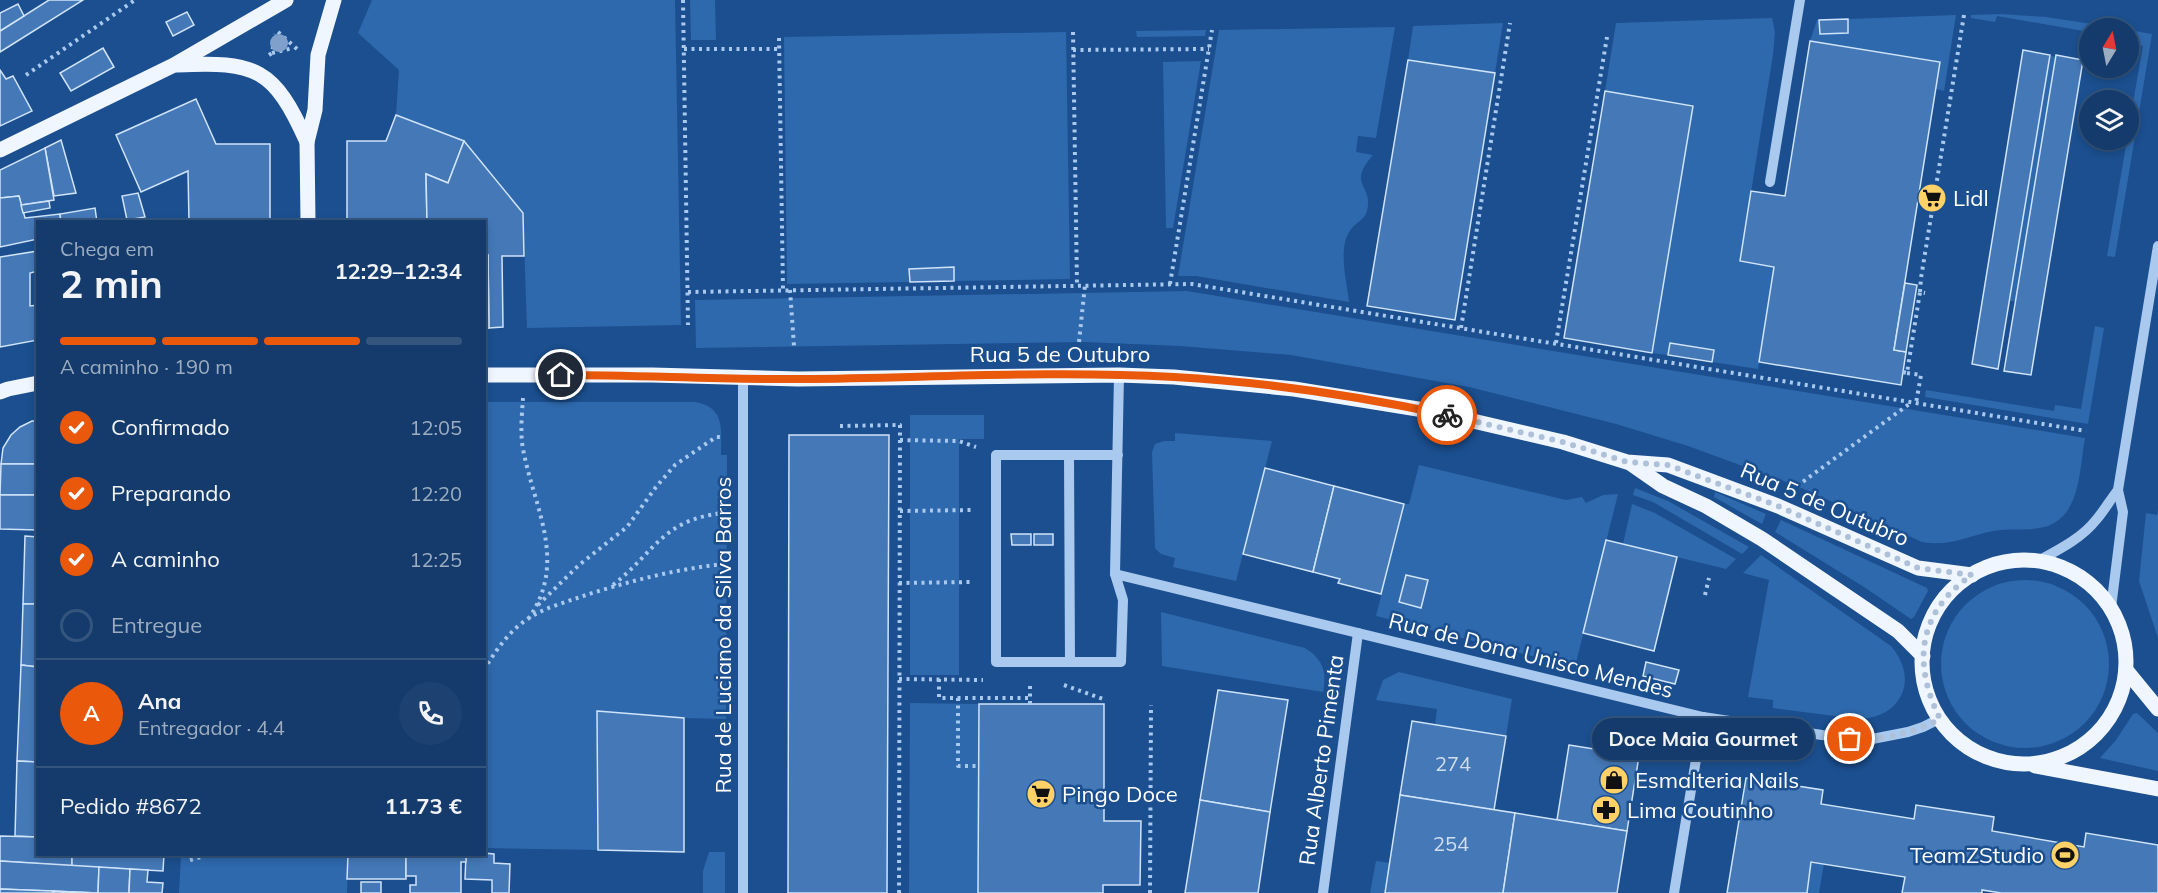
<!DOCTYPE html>
<html lang="pt">
<head>
<meta charset="utf-8">
<style>
  :root { --surface:#143b6b; --page:#1d4271; --text:#f1f3f6; --muted:#9dadc1; --line:#33557e; --accent:#ea580c }
  body { margin:0; font-family:Mulish,sans-serif; background:var(--page); color:var(--text); height:100vh; display:flex; flex-direction:column; font-size:22px; white-space:nowrap }
  * { box-sizing:border-box; margin:0 }
  p { font-size:20px; color:var(--muted) }
  .icon { flex:none; width:33px; height:33px; fill:none; stroke:currentColor; stroke-width:2; stroke-linecap:round; stroke-linejoin:round }
  .map { position:relative; flex:1; overflow:hidden }
  .details { position:absolute; left:36px; top:220px; width:450px; height:636px; display:flex; flex-direction:column; background:var(--surface); border-radius:0px; box-shadow:0 3px 9px #0003,0 0 0 2px var(--line) }
  .details>* { flex:none }
  .needle { width:39px; rotate:10deg }
  .controls { position:absolute; left:2079px; top:18px; display:grid; gap:12px }
  .controls a { display:grid; place-items:center; width:60px; height:60px; border-radius:50%; background:var(--surface); box-shadow:0 3px 9px #0003,0 0 0 2px var(--line); font-size:30px }
  .pin { position:absolute; display:grid; place-items:center; width:51px; height:51px; color:#fff; margin:-26px; border:3px solid #fff; border-radius:50%; box-shadow:0 2px 6px #0007 }
  .courier { position:absolute; display:grid; place-items:center; width:60px; height:60px; margin:-30px; border:4px solid #ea580c; border-radius:50%; background:#fff; color:#222; box-shadow:0 2px 8px #0007 }
  .bubble { position:absolute; height:42px; border-radius:21px; background:var(--surface); box-shadow:0 3px 9px #0003,0 0 0 2px var(--line); font-size:20px; font-weight:700; line-height:42px; text-align:center }
  .summary em { font-style:normal; font-weight:700 }
  .summary div { display:flex; flex-direction:column-reverse }
  .summary { display:flex; align-items:center; justify-content:space-between; height:102px; padding:0 24px }
  h1 { font-size:39px; font-weight:700; line-height:45px }
  .bar { display:grid; grid-template-columns:repeat(4,1fr); gap:9px 6px; align-content:center; height:72px; padding:0 24px }
  .bar i { height:8px; border-radius:4px; background:var(--line) }
  .bar .current { background:var(--accent) }
  .bar p { grid-column:span 4 }
  .line { display:flex; align-items:center; gap:15px; padding:0 24px; border-top:2px solid var(--line) }
  .line div { flex:1 }
  .round { display:grid; place-items:center; flex:none; width:63px; height:63px; border-radius:32px; background:var(--page) }
  ol { padding:0 24px; list-style:none }
  li { display:flex; align-items:center; gap:18px; height:66px }
  li p { margin-inline-start:auto }
  li .icon { padding:6px; border-radius:50%; background:var(--accent); color:#fff; stroke-width:4 }
  li:last-child { color:var(--muted) }
  li i { width:33px; height:33px; border:3px solid var(--line); border-radius:50% }
  .map>svg:first-child { display:block }
  .green { fill:#2e69ad }
  .building { fill:#4478b7; stroke:#cfe3fa; stroke-width:1.5 }
  .lines { fill:none; stroke-linecap:round; stroke-linejoin:round }
  .path { stroke:#a9c9ee; stroke-width:4; stroke-dasharray:3 4.5; stroke-linecap:butt }
  .minor { stroke:#a9c9ee; stroke-width:10 }
  .major { stroke:#f0f6ff; stroke-width:15 }
  .tree { fill:#7ea0ca }
  .done { stroke:#afc1d8; stroke-width:6; stroke-dasharray:0 10.8 }
  .route { stroke:#ea580c; stroke-width:8 }
  .labels { text-anchor:middle; stroke-width:5; stroke-linejoin:round; paint-order:stroke }
  .number-label { font-size:20px; fill:#d0dded }
  .poi-label { font-size:22px; fill:#fff; stroke:#1b4f8f; text-anchor:start }
  .street-label { font-size:22px; fill:#fff; stroke:#1b4f8f }
</style>
</head>
<body>
<div class="map">
<svg width="2158" height="893" viewBox="0 0 2158 893">
  <rect width="100%" height="100%" fill="#1b4f8f"/>
  <g class="green">
    <polygon points="372,0 675,0 681,325 527,328 523,213 464,141 396,115 399,70 358,33"/>
    <polygon points="690,0 715,0 716,40 691,40"/>
    <polygon points="2000,14 2046,17 2118,28 2090,28 2089,32 1997,16 1995,22 1971,18 1971,15"/>
    <polygon points="1956,15 1944,91 1936,89 1939,62 1810,41 1817,20 1819,20 1820,34 1848,33 1848,19"/>
    <polygon points="1772,18 1775,32 1773,55 1740,261 1774,267 1758,369 1712,362 1713,350 1670,343 1668,355 1652,353 1693,106 1605,91 1616,23"/>
    <polygon points="1503,23 1495,73 1408,60 1413,26"/>
    <path d="M1395,27L1376,138L1358,136L1356,152L1373,155C1346,186 1374,184 1367,211C1365,220 1354,223 1349,232C1338,251 1347,281 1349,302L1196,276H1178L1219,30Z"/>
    <polygon points="1206,30 1205,36 1137,37 1136,31"/>
    <polygon points="2129,30 2152,34 2115,257 2107,256 2127,140 2128,140 2129,125 2143,46 2129,43"/>
    <polygon points="1066,32 1070,279 954,281 953,267 910,269 910,282 787,284 784,37"/>
    <polygon points="2049,55 2056,57 2016,301 2009,301"/>
    <polygon points="1201,61 1173,228 1166,228 1163,62"/>
    <path d="M1187,291L2085,438C2079,471 2081,522 2039,528C2024,531 2008,528 1993,531C1967,536 1950,547 1922,542L1797,486L1688,446L1616,424L1469,387L1291,355L1180,346L1084,342L696,348L695,300Z"/>
    <polygon points="2095,326 2104,328 2088,424 1925,397 1926,390 2054,411 2055,405 2081,409"/>
    <path d="M485,402H695C726,407 721,431 721,455H727L726,719L684,718L598,711V850L485,848Z"/>
    <polygon points="910,415 984,415 984,439 959,439 959,675 910,675"/>
    <polygon points="1175,433 1272,441 1236,581 1173,567 1175,558 1161,554 1155,548 1152,452 1155,444 1164,441 1175,441"/>
    <polygon points="1419,465 1566,500 1582,497 1586,503 1603,495 1618,494 1575,667 1376,616 1404,504 1409,504"/>
    <polygon points="1635,488 1668,501 1749,547 1742,554 1653,502 1633,495"/>
    <polygon points="1715,492 1766,514 1762,524 1714,497"/>
    <polygon points="1632,504 1655,513 1736,559 1726,569 1623,544"/>
    <polygon points="2158,509 2158,638 2139,581 2146,513 2157,515"/>
    <polygon points="1781,520 1927,588 1928,591 1914,617 1911,619 1864,587 1775,532"/>
    <path d="M1761,555L1891,646C1920,680 1901,718 1858,719L1773,708V700L1748,697L1769,580L1743,573Z"/>
    <circle cx="2025" cy="664" r="84"/>
    <path d="M1161,612L1305,648C1323,659 1327,672 1323,692L1162,666Z"/>
    <polygon points="1399,672 1512,699 1506,736 1435,725 1437,709 1376,700 1383,680"/>
    <polygon points="910,703 979,704 978,893 909,893"/>
    <polygon points="2137,713 2158,733 2158,771 2100,758 2116,740 2133,714"/>
    <polygon points="709,852 725,852 725,893 703,893 703,871"/>
    <polygon points="181,855 348,855 347,893 179,893"/>
    <polygon points="1376,861 1390,863 1385,893 1370,893"/>
    <polygon points="1811,862 1824,863 1819,893 1807,893"/>
  </g>
  <g class="building">
    <polygon points="49,0 83,0 0,52 0,31"/>
    <polygon points="18,4 24,16 0,31 0,13"/>
    <polygon points="187,12 194,25 173,36 166,22"/>
    <polygon points="1848,19 1848,33 1820,34 1819,20"/>
    <polygon points="1810,41 1940,62 1894,350 1906,352 1901,385 1759,362 1774,267 1740,261 1751,191 1785,196"/>
    <polygon points="103,48 114,67 71,91 60,73"/>
    <polygon points="2023,50 2050,55 1998,369 1972,364"/>
    <polygon points="2056,55 2083,60 2031,375 2004,371"/>
    <polygon points="1408,60 1495,73 1455,320 1367,306"/>
    <polygon points="0,70 6,79 13,76 32,111 0,126"/>
    <polygon points="1605,91 1693,106 1652,353 1564,338"/>
    <polygon points="196,99 216,144 270,144 270,222 189,222 188,171 141,192 116,135"/>
    <polygon points="396,115 464,141 448,183 426,174 427,222 347,222 347,141 386,141"/>
    <polygon points="61,140 76,193 54,196 45,148"/>
    <polygon points="464,141 523,213 524,256 502,256 503,327 489,328 488,255 484,255 484,222 427,222 426,174 448,183"/>
    <polygon points="45,148 54,200 21,205 19,196 0,198 0,170"/>
    <polygon points="138,193 145,217 127,220 122,196"/>
    <polygon points="19,196 25,218 60,214 61,222 38,222 38,239 0,247 0,198"/>
    <polygon points="49,201 50,208 23,213 21,205"/>
    <polygon points="95,208 97,222 61,222 60,214"/>
    <polygon points="38,251 38,271 30,273 30,306 38,305 38,340 0,347 0,257"/>
    <polygon points="484,255 488,255 489,328 484,328"/>
    <polygon points="954,267 954,281 910,282 909,269"/>
    <polygon points="1905,283 1917,285 1906,352 1894,350"/>
    <polygon points="1670,343 1714,350 1712,362 1668,355"/>
    <polygon points="32,421 38,421 38,464 1,464 3,448 11,435 20,427"/>
    <polygon points="789,435 889,435 887,893 788,893"/>
    <polygon points="1,464 38,464 38,495 0,495"/>
    <polygon points="1265,468 1334,486 1313,572 1243,554"/>
    <polygon points="1334,486 1404,504 1381,594 1338,583 1340,579 1313,572"/>
    <polygon points="0,495 38,495 38,530 0,529"/>
    <polygon points="1011,534 1031,534 1031,545 1012,545"/>
    <rect x="1034" y="534" width="19" height="11"/>
    <polygon points="25,536 38,537 38,604 23,604"/>
    <polygon points="1606,540 1677,557 1654,651 1583,633"/>
    <polygon points="1406,575 1428,580 1421,608 1399,602"/>
    <polygon points="23,604 38,604 38,667 21,665"/>
    <polygon points="1646,662 1679,670 1675,684 1643,676"/>
    <polygon points="21,665 38,667 38,762 17,761"/>
    <polygon points="1218,690 1288,700 1270,812 1200,800"/>
    <polygon points="979,704 1104,704 1104,821 1141,821 1140,885 1103,885 1103,893 978,893"/>
    <polygon points="597,711 684,718 684,852 598,850"/>
    <polygon points="1412,721 1506,736 1494,810 1400,795"/>
    <polygon points="1569,745 1639,756 1627,831 1557,820"/>
    <polygon points="17,761 38,762 38,837 15,836"/>
    <polygon points="1746,778 1823,790 1821,804 1914,819 1916,805 1994,817 1992,831 2084,847 2086,833 2158,845 2158,893 2001,893 1982,890 1982,893 1902,893 1905,877 1811,862 1807,893 1727,893"/>
    <polygon points="1400,795 1515,813 1503,893 1385,893"/>
    <polygon points="1200,800 1270,812 1258,893 1185,893"/>
    <polygon points="1515,813 1627,831 1617,893 1503,893"/>
    <polygon points="0,836 38,837 38,855 72,855 72,866 0,861"/>
    <polygon points="484,853 494,854 494,863 510,864 509,893 492,893 492,880 465,879 466,855 484,855"/>
    <polygon points="72,855 164,855 163,871 72,866"/>
    <polygon points="348,855 406,855 406,879 347,879"/>
    <polygon points="406,855 466,855 466,862 461,862 461,893 410,893 410,885 416,885 416,876 406,876"/>
    <polygon points="0,861 99,867 98,893 0,889"/>
    <polygon points="99,867 130,869 129,893 98,893"/>
    <polygon points="130,869 148,870 147,882 163,883 162,893 129,893"/>
    <rect x="361" y="882" width="20" height="11"/>
    <polygon points="0,889 53,891 53,893 0,893"/>
    <polygon points="53,891 98,893 53,893"/>
  </g>
  <g class="lines">
    <g class="path">
      <polyline points="683,0 688,325"/>
      <polyline points="278,32 297,49"/>
      <polyline points="1073,32 1077,285"/>
      <polyline points="779,38 783,290"/>
      <polyline points="684,49 779,49"/>
      <polyline points="1073,50 1209,49"/>
      <polyline points="272,53 293,48"/>
      <polyline points="269,55 272,53 275,34"/>
      <polyline points="26,75 135,0"/>
      <polyline points="1170,284 1212,30"/>
      <polyline points="790,290 794,346"/>
      <polyline points="688,292 1192,284 2086,431"/>
      <polyline points="1920,292 1921,278 1964,15"/>
      <polyline points="1461,328 1510,23"/>
      <polyline points="1079,342 1085,285"/>
      <polyline points="1556,343 1607,37"/>
      <polyline points="1903,372 1907,373 1920,292 1925,293"/>
      <polyline points="1907,373 1921,375 1916,403"/>
      <path d="M523,398C522,414 520,433 523,449C534,508 568,561 529,618"/>
      <polyline points="840,426 900,425 899,893"/>
      <polyline points="900,440 959,441 976,447"/>
      <polyline points="1797,486 1912,402"/>
      <polyline points="900,511 974,510"/>
      <polyline points="899,583 974,582"/>
      <path d="M613,585C656,551 662,520 723,513"/>
      <polyline points="1705,595 1709,578"/>
      <polyline points="538,605 579,565 627,527 656,487 675,465 716,437 723,437"/>
      <path d="M484,670C495,651 510,630 529,618C544,608 563,603 580,597C626,582 675,569 724,564"/>
      <polyline points="899,679 983,680"/>
      <polyline points="939,679 939,698 1030,698"/>
      <polyline points="1064,685 1103,699"/>
      <polyline points="958,698 958,766 979,766"/>
      <polyline points="1030,704 1030,684"/>
      <polyline points="190,860 209,855"/>
      <polyline points="1150,893 1151,705"/>
    </g>
    <g class="minor">
      <polyline points="1770,182 1800,0"/>
      <polyline points="743,378 743,893"/>
      <polyline points="1069,455 1070,662"/>
      <polyline points="1118,455 996,455 996,662 1121,662 1123,600 1115,574 1119,375"/>
      <path d="M2038,561C2058,550 2081,539 2096,520C2104,511 2110,500 2118,490"/>
      <polyline points="1115,574 1703,717 1822,735 1867,740 1908,732 1923,727 1939,719"/>
      <polyline points="2111,608 2123,512 2118,490 2158,246"/>
      <polyline points="1323,893 1358,633"/>
      <polyline points="1674,893 1703,717"/>
    </g>
    <g class="major">
      <path d="M177,65C256,61 274,68 307,142"/>
      <polyline points="0,150 174,65 286,0"/>
      <polyline points="308,222 307,142 315,110 318,55 334,0"/>
      <polyline points="484,375 652,375 798,379 1119,375 1174,377 1294,389 1430,411 1563,442 1627,462 1668,465 1778,506 1918,568 1972,575"/>
      <polyline points="0,392 8,389 38,383"/>
      <polyline points="1630,463 1663,486 1706,506 1762,539 1898,631 1923,656"/>
      <circle cx="2024" cy="662" r="102"/>
      <polyline points="2126,670 2158,709"/>
      <polyline points="2035,766 2158,789"/>
    </g>
  </g>
  <circle class="tree" cx="279" cy="43" r="9"/>
  <g class="lines">
    <path class="done" d="M1447,415L1563,442L1627,462L1668,465L1778,506L1918,568L1972,575C1918,612 1912,662 1940,719C1912,733 1881,741 1850,739"/>
    <path class="route" d="M561,375C642,375 722,380 802,379C925,378 1050,370 1174,377C1265,382 1358,396 1447,415"/>
  </g>
  <defs>
    <g id="supermarket-disc" transform="scale(1.5)"><circle r="9.5" fill="#ffd166" stroke="#1b4f8f"/><path d="M-6-5.5h2.5l.6 2H6L4.5 2H-2.5L-4.4-4H-6ZM-1.5 3.2a1.3 1.3 0 1 0 .1 0ZM3 3.2a1.3 1.3 0 1 0 .1 0Z" fill="#111"/></g>
    <g id="shop-disc" transform="scale(1.5)"><circle r="9.5" fill="#ffd166" stroke="#1b4f8f"/><path d="M-5-2.5h2.3a2.7 3.5 0 0 1 5.4 0H5L5.5 6h-11ZM-1.5-2.5h3a1.5 2.3 0 0 0-3 0Z" fill="#111"/></g>
    <g id="pharmacy-disc" transform="scale(1.5)"><circle r="9.5" fill="#ffd166" stroke="#1b4f8f"/><path d="M-2-6h4v4h4v4h-4v4h-4v-4h-4v-4h4Z" fill="#111"/></g>
    <g id="stadium-disc" transform="scale(1.5)"><circle r="9.5" fill="#ffd166" stroke="#1b4f8f"/><path d="M0-5a6.5 5 0 1 0 0 10a6.5 5 0 1 0 0-10ZM-3.5-1.8h7v3.6h-7Z" fill="#111"/></g>
  </defs>
  <g fill-rule="evenodd">
    <use href="#supermarket-disc" x="1932" y="198"/>
    <use href="#shop-disc" x="1614" y="780"/>
    <use href="#supermarket-disc" x="1041" y="794"/>
    <use href="#pharmacy-disc" x="1606" y="810"/>
    <use href="#stadium-disc" x="2065" y="855"/>
  </g>
  <g class="labels">
    <g class="number-label">
      <text x="1453" y="771">274</text>
      <text x="1451" y="851">254</text>
    </g>
    <g class="poi-label">
      <text x="1953" y="206">Lidl</text>
      <text x="1635" y="788">Esmalteria Nails</text>
      <text x="1062" y="802">Pingo Doce</text>
      <text x="1627" y="818">Lima Coutinho</text>
      <text x="2044" y="863" text-anchor="end">TeamZStudio</text>
    </g>
    <g class="street-label">
      <text x="1060" y="362">Rua 5 de Outubro</text>
      <text transform="translate(1825 504) rotate(23)" y="8">Rua 5 de Outubro</text>
      <text transform="translate(723 635) rotate(-90)" y="8">Rua de Luciano da Silva Barros</text>
      <text transform="translate(1531 655) rotate(14)" y="8">Rua de Dona Unisco Mendes</text>
      <text transform="translate(1321 760) rotate(-82)" y="8">Rua Alberto Pimenta</text>
    </g>
  </g>
</svg>
<div class="controls">
<a><svg class="needle" viewBox="-14 -14 28 28"><path d="M0-13l5 13h-10z" fill="#e53935"/><path d="M0 13l5-13h-10z" fill="#9dadc1"/></svg></a>
<a><svg class="icon" aria-label="layers" viewBox="0 0 24 24"><path d="M12 4l9 5-9 5-9-5zM3 14l9 5 9-5"/></svg></a>
</div>
<div class="pin" style="left:1850px;top:739px;background:#ea580c"><svg class="icon" aria-label="bag" viewBox="0 0 24 24"><path d="M5 8h14l-1 12H6zM9 8a3 3 0 0 1 6 0"/></svg></div>
<div class="pin" style="left:561px;top:375px;background:#1f2937"><svg class="icon" aria-label="home" viewBox="0 0 24 24"><path d="M3 11l9-7 9 7M6 9v11h12V9"/></svg></div>
<div class="courier" style="left:1447px;top:415px"><svg class="icon" aria-label="bike" viewBox="0 0 24 24"><circle cx="6" cy="16" r="4"/><circle cx="18" cy="16" r="4"/><path d="M6 16l4-8h5l3 8M10 8l3 8H6M13 5h3"/></svg></div>
<div class="bubble" style="left:1592px;top:718px;width:222px">Doce Maia Gourmet</div>
<section class="details">
<div class="summary"><div><h1>2 min</h1><p>Chega em</p></div><em>12:29–12:34</em></div>
<div class="bar"><i class="current"></i><i class="current"></i><i class="current"></i><i></i><p>A caminho · 190 m</p></div>
<ol>
<li><svg class="icon" aria-label="check" viewBox="0 0 24 24"><path d="M5 12l5 5 9-10"/></svg>Confirmado<p>12:05</p></li>
<li><svg class="icon" aria-label="check" viewBox="0 0 24 24"><path d="M5 12l5 5 9-10"/></svg>Preparando<p>12:20</p></li>
<li><svg class="icon" aria-label="check" viewBox="0 0 24 24"><path d="M5 12l5 5 9-10"/></svg>A caminho<p>12:25</p></li>
<li><i></i>Entregue</li>
</ol>
<div class="line" style="height:108px"><b class="round" style="background:var(--accent);color:#fff">A</b><div><b>Ana</b><p>Entregador · 4.4</p></div><a class="round"><svg class="icon" aria-label="phone" viewBox="0 0 24 24"><path d="M5 4h4l2 5-3 2q2 4 5 5l2-3 5 2v4C11 20 4 13 5 4z"/></svg></a></div>
<div class="line" style="height:78px"><div>Pedido #8672</div><b>11.73 €</b></div>
</section>
</div>
</body>
</html>
